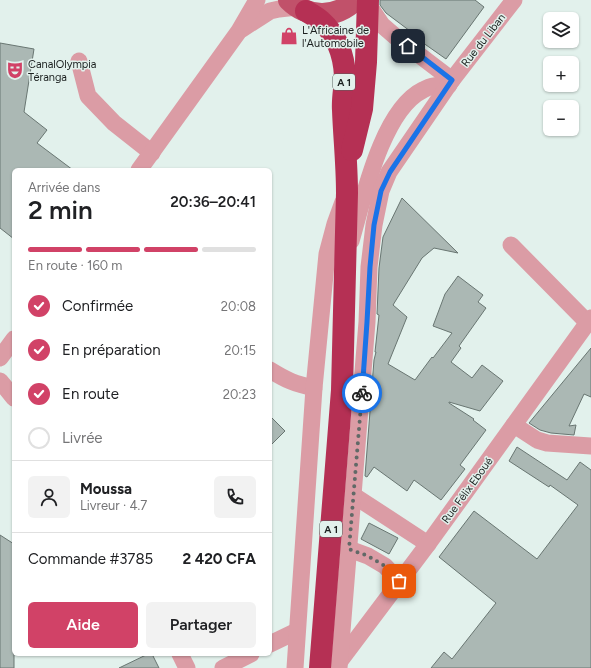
<!DOCTYPE html>
<html lang="fr">
<head>
<meta charset="utf-8">
<style>
  :root { --surface:#fff; --page:#f2f2f2; --text:#202124; --muted:#757577; --line:#e0e0e0; --accent:#d14267 }
  body { margin:0; font-family:Figtree,sans-serif; background:var(--page); color:var(--text); height:100vh; display:flex; flex-direction:column; font-size:15px; white-space:nowrap }
  * { box-sizing:border-box; margin:0 }
  p { font-size:13px; color:var(--muted) }
  .icon { flex:none; width:22px; height:22px; fill:none; stroke:currentColor; stroke-width:2; stroke-linecap:round; stroke-linejoin:round }
  .map { position:relative; flex:1; overflow:hidden }
  .details { position:absolute; left:12px; top:168px; width:260px; height:488px; display:flex; flex-direction:column; background:var(--surface); border-radius:6px; box-shadow:0 1px 3px #0004 }
  .details>* { flex:none }
  .tools { position:absolute; left:543px; top:12px; display:grid; gap:8px }
  .tools a { display:grid; place-items:center; width:36px; height:36px; border-radius:6px; background:var(--surface); box-shadow:0 1px 3px #0004; font-size:20px }
  .pin { position:absolute; display:grid; place-items:center; width:34px; height:34px; color:#fff; margin:-17px; border-radius:8px; box-shadow:0 2px 6px #0006 }
  .courier { position:absolute; display:grid; place-items:center; width:40px; height:40px; margin:-20px; border:3px solid #1a73e8; border-radius:50%; background:#fff; color:#222; box-shadow:0 1px 5px #0007 }
  .summary em { font-style:normal; font-weight:600 }
  .summary div { display:flex; flex-direction:column-reverse }
  .summary { display:flex; align-items:center; justify-content:space-between; height:68px; padding:0 16px }
  h1 { font-size:26px; font-weight:600; line-height:30px }
  .bar { display:grid; grid-template-columns:repeat(4,1fr); gap:6px 4px; align-content:center; height:48px; padding:0 16px }
  .bar i { height:5px; border-radius:3px; background:var(--line) }
  .bar .active { background:var(--accent) }
  .bar p { grid-column:span 4 }
  .line { display:flex; align-items:center; gap:10px; padding:0 16px; border-top:1px solid var(--line) }
  .line div { flex:1 }
  .round { display:grid; place-items:center; flex:none; width:42px; height:42px; border-radius:6px; background:var(--page) }
  ol { padding:0 16px; list-style:none }
  li { display:flex; align-items:center; gap:12px; height:44px }
  li p { margin-inline-start:auto }
  li .icon { padding:4px; border-radius:50%; background:var(--accent); color:#fff; stroke-width:4 }
  li:last-child { color:var(--muted) }
  li i { width:22px; height:22px; border:2px solid var(--line); border-radius:50% }
  .cta { display:flex; gap:8px; margin-top:auto; padding:8px 16px }
  .cta a { flex:1; height:46px; border-radius:6px; background:var(--accent); color:#fff; font-size:16px; font-weight:600; line-height:46px; text-align:center }
  .cta a+a { background:var(--page); color:var(--text) }
  .map>svg:first-child { display:block }
  .building { fill:#abb8b4; stroke:#697672 }
  .lines { fill:none; stroke-linecap:round; stroke-linejoin:round }
  .minor { stroke:#db9ca5; stroke-width:17 }
  .major { stroke:#c1516a; stroke-width:22 }
  .highway { stroke:#b53054; stroke-width:22 }
  .done { stroke:#616967; stroke-width:4; stroke-dasharray:0 7.2 }
  .route { stroke:#1a73e8; stroke-width:5 }
  .labels { text-anchor:middle; stroke-width:3; stroke-linejoin:round; paint-order:stroke }
  .shield { fill:#e2f1ec; stroke:#575f5c; stroke-width:1 }
  .shield-label { font-size:10px; font-weight:bold; fill:#1b201f }
  .poi-label { font-size:11px; fill:#1b201f; stroke:#e2f1ec; text-anchor:start }
  .street-label { font-size:11px; fill:#1b201f; stroke:#e2f1ec }
</style>
</head>
<body>
<div class="map">
<svg width="591" height="668" viewBox="0 0 591 668">
  <rect width="100%" height="100%" fill="#e2f1ec"/>
  <g class="building">
    <polygon points="380,0 475,0 484,7 446,59 409,33 410,31 386,13 380,5"/>
    <polygon points="0,43 34,49 24,112 47,130 37,143 73,170 14,170 14,239 0,228"/>
    <polygon points="402,198 458,253 434,248 422,258 393,305 407,317 388,364 415,380 432,357 433,358 452,333 433,326 445,294 458,276 483,295 478,302 486,308 459,346 461,348 451,362 472,378 482,365 503,381 480,411 449,402 449,403 474,419 473,420 486,430 460,465 465,469 441,500 414,480 407,491 374,467 367,477 365,476 374,360 376,352 375,352 379,315 377,314 379,268 383,237"/>
    <polygon points="591,348 591,397 584,394 569,426 576,425 574,435 551,433 540,430 529,423"/>
    <polygon points="270,416 285,431 270,446"/>
    <polygon points="517,447 567,480 580,462 591,470 591,668 431,668 444,652 452,659 496,603 439,557 474,511 537,559 578,505 550,485 549,487 509,461"/>
    <polygon points="369,523 398,538 389,554 361,539"/>
    <polygon points="0,535 14,544 14,668 0,668"/>
    <polygon points="148,654 152,654 159,668 119,668"/>
  </g>
  <g class="lines">
    <g class="minor">
      <polyline points="368,4 382,25 397,38 452,80"/>
      <polyline points="242,29 270,11 279,9 297,7"/>
      <polyline points="79,61 88,96 114,123 152,153"/>
      <polyline points="139,170 239,31 257,0"/>
      <path d="M351,241C363,200 382,110 423,90C431,85 440,85 449,85"/>
      <polyline points="511,245 588,323"/>
      <polyline points="0,358 14,339"/>
      <path d="M270,370C286,380 295,384 314,388"/>
      <polyline points="0,381 14,398"/>
      <polyline points="514,425 537,440 547,443 591,446"/>
      <polyline points="353,495 428,544"/>
      <polyline points="349,549 368,556 385,566 399,581"/>
      <polyline points="270,644 297,631"/>
      <polyline points="180,654 187,668"/>
      <polyline points="340,661 428,544 591,318"/>
      <polyline points="223,668 251,654"/>
      <polyline points="295,668 314,388 327,254 335,224 343,202"/>
      <polyline points="339,668 367,322 369,267 374,225 381,191 389,172 452,80 514,0"/>
    </g>
    <path class="major" d="M289,0C307,18 336,19 355,0"/>
    <g class="highway">
      <path d="M306,11C311,14 317,17 321,21C337,35 344,56 345,76C345,87 342,99 343,110C344,137 347,165 347,193L342,390L320,668"/>
      <polyline points="352,150 362,109 366,62 368,0"/>
    </g>
  </g>
  <g class="lines">
    <polyline class="done" points="362,393 349,549 368,556 385,566 399,581"/>
    <polyline class="route" points="362,393 367,322 370,267 374,225 381,191 390,172 452,80 408,46"/>
  </g>
  <defs>
    <g id="shop-bare" transform="scale(1.38)"><path d="M-5-2.5h2.3a2.7 3.5 0 0 1 5.4 0H5L5.5 6h-11ZM-1.5-2.5h3a1.5 2.3 0 0 0-3 0Z" fill="#d14267" stroke="#e2f1ec" stroke-width="2.5" paint-order="stroke"/></g>
    <g id="theatre-bare" transform="scale(1.38)"><path d="M-5-5.5Q0-4 5-5.5V0Q5 5 0 6Q-5 5-5 0ZM-3.3-2.5H-1v1.5H-3.3ZM1-2.5H3.3v1.5H1ZM-2.8 1Q0 5.5 2.8 1Z" fill="#d14267" stroke="#e2f1ec" stroke-width="2.5" paint-order="stroke"/></g>
  </defs>
  <g fill-rule="evenodd">
    <use href="#shop-bare" x="289" y="36"/>
    <use href="#theatre-bare" x="15" y="70"/>
  </g>
  <g class="labels">
    <g class="shield">
      <rect x="333" y="74" width="22" height="16" rx="3"/>
      <rect x="320" y="521" width="22" height="16" rx="3"/>
    </g>
    <g class="shield-label">
      <text x="344" y="86">A 1</text>
      <text x="331" y="533">A 1</text>
    </g>
    <g class="poi-label">
      <text x="302" y="34">L'Africaine de<tspan x="302" dy="13">l'Automobile</tspan></text>
      <text x="28" y="68">CanalOlympia<tspan x="28" dy="13">Téranga</tspan></text>
    </g>
    <g class="street-label">
      <text transform="translate(483 40) rotate(-52)" y="4">Rue du Liban</text>
      <text transform="translate(467 490) rotate(-54)" y="4">Rue Félix Eboué</text>
    </g>
  </g>
</svg>
<div class="tools">
<a><svg class="icon" aria-label="layers" viewBox="0 0 24 24"><path d="M12 4l9 5-9 5-9-5zM3 14l9 5 9-5"/></svg></a>
<a>+</a>
<a>−</a>
</div>
<div class="pin" style="left:399px;top:581px;background:#ea580c"><svg class="icon" aria-label="bag" viewBox="0 0 24 24"><path d="M5 8h14l-1 12H6zM9 8a3 3 0 0 1 6 0"/></svg></div>
<div class="pin" style="left:408px;top:46px;background:#1f2937"><svg class="icon" aria-label="home" viewBox="0 0 24 24"><path d="M3 11l9-7 9 7M6 9v11h12V9"/></svg></div>
<div class="courier" style="left:362px;top:393px"><svg class="icon" aria-label="bike" viewBox="0 0 24 24"><circle cx="6" cy="16" r="4"/><circle cx="18" cy="16" r="4"/><path d="M6 16l4-8h5l3 8M10 8l3 8H6M13 5h3"/></svg></div>
<section class="details">
<div class="summary"><div><h1>2 min</h1><p>Arrivée dans</p></div><em>20:36–20:41</em></div>
<div class="bar"><i class="active"></i><i class="active"></i><i class="active"></i><i></i><p>En route · 160 m</p></div>
<ol>
<li><svg class="icon" aria-label="check" viewBox="0 0 24 24"><path d="M5 12l5 5 9-10"/></svg>Confirmée<p>20:08</p></li>
<li><svg class="icon" aria-label="check" viewBox="0 0 24 24"><path d="M5 12l5 5 9-10"/></svg>En préparation<p>20:15</p></li>
<li><svg class="icon" aria-label="check" viewBox="0 0 24 24"><path d="M5 12l5 5 9-10"/></svg>En route<p>20:23</p></li>
<li><i></i>Livrée</li>
</ol>
<div class="line" style="height:72px"><a class="round"><svg class="icon" aria-label="person" viewBox="0 0 24 24"><circle cx="12" cy="8" r="4"/><path d="M4 21q1-7 8-7t8 7"/></svg></a><div><b>Moussa</b><p>Livreur · 4.7</p></div><a class="round"><svg class="icon" aria-label="phone" viewBox="0 0 24 24"><path d="M5 4h4l2 5-3 2q2 4 5 5l2-3 5 2v4C11 20 4 13 5 4z"/></svg></a></div>
<div class="line" style="height:52px"><div>Commande #3785</div><b>2 420 CFA</b></div>
<div class="cta"><a>Aide</a><a>Partager</a></div>
</section>
</div>
</body>
</html>
